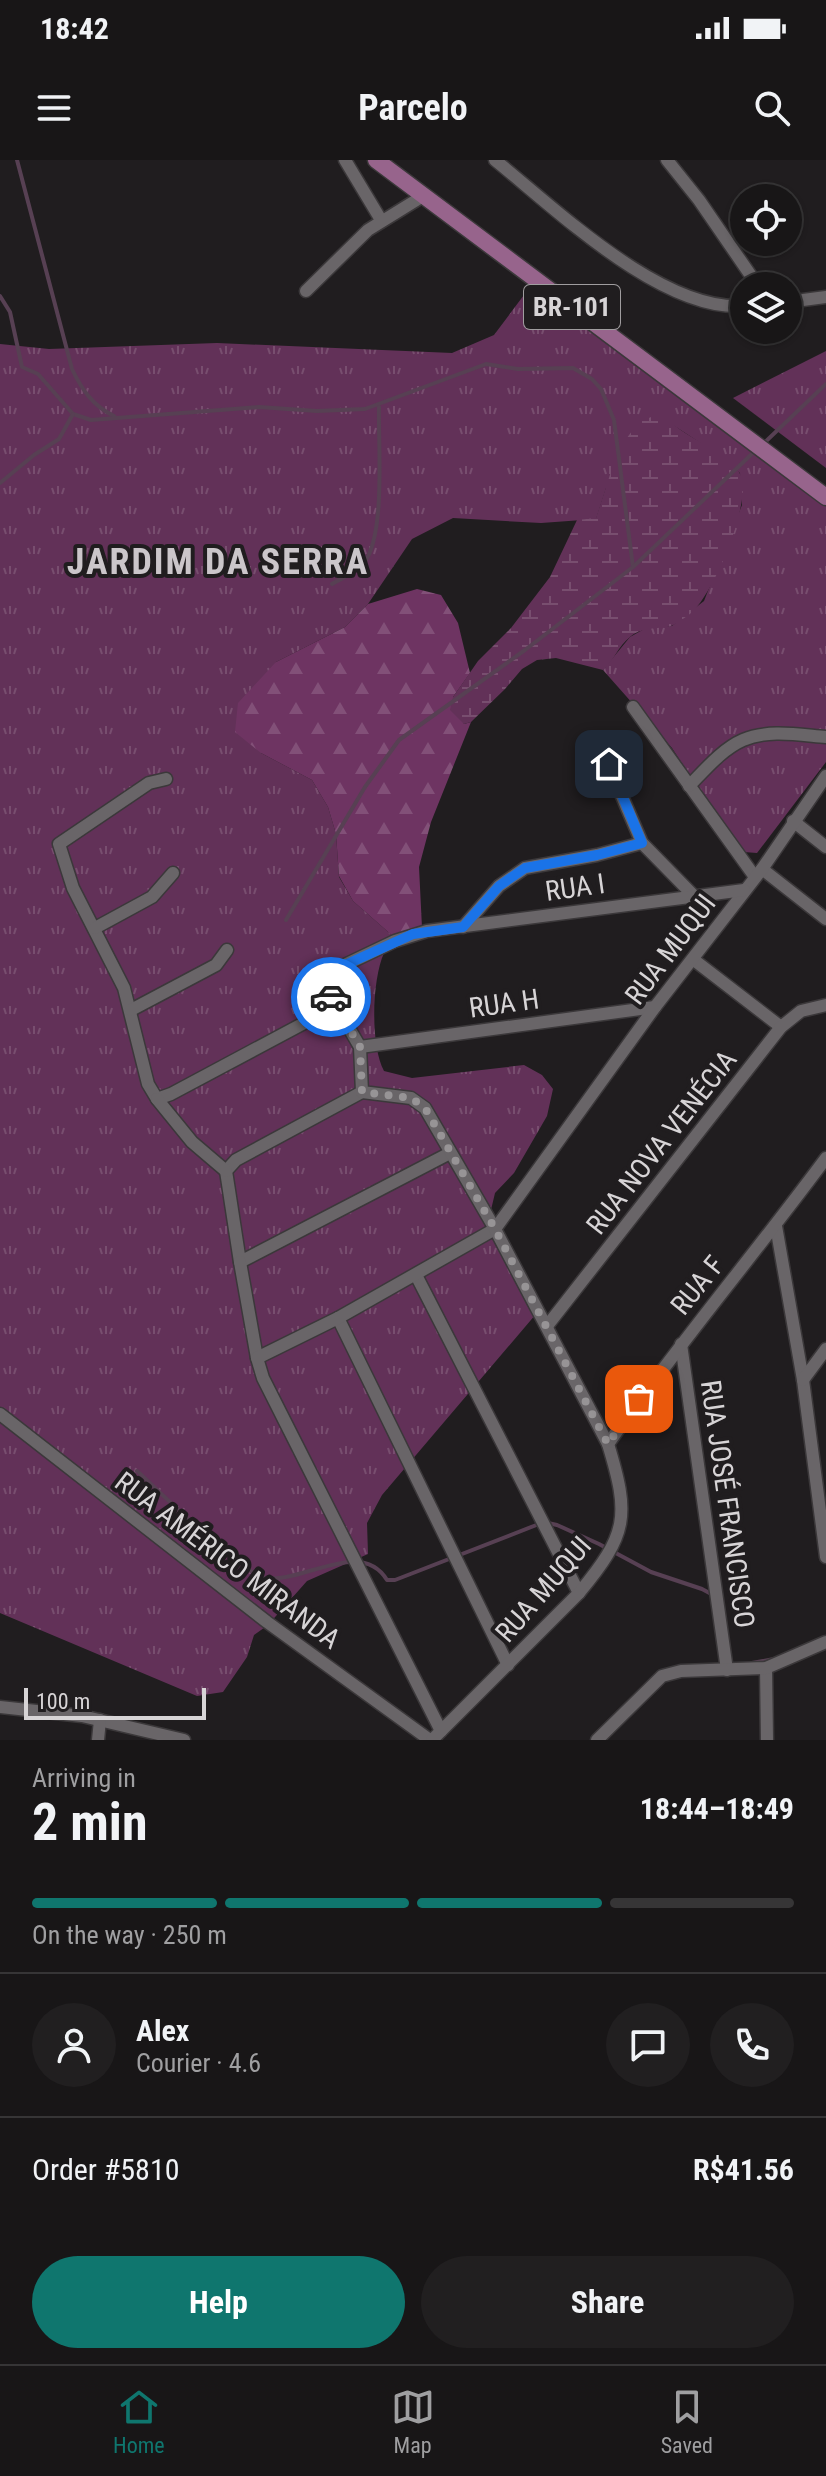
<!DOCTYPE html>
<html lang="en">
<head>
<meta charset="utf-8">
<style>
  :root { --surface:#181617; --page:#211f20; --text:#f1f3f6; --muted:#9f9fa1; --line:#363536; --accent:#0f766e }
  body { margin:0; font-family:"Roboto Condensed",sans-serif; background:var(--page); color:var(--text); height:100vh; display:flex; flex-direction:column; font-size:30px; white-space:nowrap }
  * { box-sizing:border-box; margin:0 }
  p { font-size:26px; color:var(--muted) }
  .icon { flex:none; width:44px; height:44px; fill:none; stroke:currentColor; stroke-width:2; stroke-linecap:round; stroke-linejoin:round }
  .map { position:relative; height:1580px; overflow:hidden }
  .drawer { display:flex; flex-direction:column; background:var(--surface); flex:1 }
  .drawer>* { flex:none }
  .buttons { position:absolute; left:730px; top:24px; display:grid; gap:16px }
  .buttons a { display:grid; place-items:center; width:72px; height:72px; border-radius:50%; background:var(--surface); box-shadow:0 2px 6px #0004,0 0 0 2px var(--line); font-size:40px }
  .scale { position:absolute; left:24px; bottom:20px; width:182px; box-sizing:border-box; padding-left:8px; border:4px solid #d7d4d6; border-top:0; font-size:22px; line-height:28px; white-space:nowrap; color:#d7d4d6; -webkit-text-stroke:6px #201d1f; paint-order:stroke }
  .pin { position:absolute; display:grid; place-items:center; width:68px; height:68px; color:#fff; margin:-34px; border-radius:16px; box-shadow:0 4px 12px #0006 }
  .courier { position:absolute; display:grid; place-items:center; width:80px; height:80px; margin:-40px; border:6px solid #1a73e8; border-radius:50%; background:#fff; color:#222; box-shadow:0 2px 10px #0007 }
  .summary em { font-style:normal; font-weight:700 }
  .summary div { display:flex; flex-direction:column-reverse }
  .summary { display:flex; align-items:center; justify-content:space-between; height:136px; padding:0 32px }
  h1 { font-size:52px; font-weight:700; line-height:60px }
  .bar { display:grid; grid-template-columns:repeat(4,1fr); gap:12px 8px; align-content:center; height:96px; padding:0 32px }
  .bar i { height:10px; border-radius:6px; background:var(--line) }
  .bar .selected { background:var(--accent) }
  .bar p { grid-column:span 4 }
  .line { display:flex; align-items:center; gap:20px; padding:0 32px; border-top:2px solid var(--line) }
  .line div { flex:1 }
  .round { display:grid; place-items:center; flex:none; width:84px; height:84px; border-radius:42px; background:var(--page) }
  .button { display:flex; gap:16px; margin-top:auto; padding:16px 32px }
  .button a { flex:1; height:92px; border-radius:48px; background:var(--accent); color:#fff; font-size:32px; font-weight:700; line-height:92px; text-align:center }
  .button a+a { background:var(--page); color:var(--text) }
  .status { display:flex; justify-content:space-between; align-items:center; height:56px; padding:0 40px; background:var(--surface); direction:ltr }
  .status svg { height:22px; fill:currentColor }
  header { display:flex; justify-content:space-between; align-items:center; height:104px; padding:0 32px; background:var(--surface); font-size:36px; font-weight:700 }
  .tab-bar { display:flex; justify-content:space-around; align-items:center; height:112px; border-top:2px solid var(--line); background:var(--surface); font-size:22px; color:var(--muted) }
  .tab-bar a { display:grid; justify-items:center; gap:4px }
  .tab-bar .selected { color:var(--accent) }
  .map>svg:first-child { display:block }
  .grass { fill:url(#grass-tufts) }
  .forest { fill:url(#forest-firs) }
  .wetland { fill:url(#wetland-marsh) }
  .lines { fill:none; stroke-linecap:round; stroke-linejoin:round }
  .stream { stroke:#574053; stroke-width:4 }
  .minor-casing { stroke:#3b383a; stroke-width:15 }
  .major-casing { stroke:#3b383a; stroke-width:19 }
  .minor { stroke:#696568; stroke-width:12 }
  .major { stroke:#97648c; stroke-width:16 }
  .done { stroke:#979496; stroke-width:8; stroke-dasharray:0 14.4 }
  .route { stroke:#1a73e8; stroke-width:10 }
  .labels { text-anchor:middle; stroke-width:8; stroke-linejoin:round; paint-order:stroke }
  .shield { fill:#201d1f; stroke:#a09d9f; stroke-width:2 }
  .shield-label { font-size:26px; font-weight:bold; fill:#d7d4d6 }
  .street-label { font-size:28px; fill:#d7d4d6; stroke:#201d1f }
  .district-label { font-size:36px; font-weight:bold; letter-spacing:2px; fill:#cbc6ca; stroke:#201d1f }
</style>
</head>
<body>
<div class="status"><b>18:42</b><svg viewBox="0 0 49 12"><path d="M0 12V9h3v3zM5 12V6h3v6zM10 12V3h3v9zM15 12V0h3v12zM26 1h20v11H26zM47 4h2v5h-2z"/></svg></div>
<header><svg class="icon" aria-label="menu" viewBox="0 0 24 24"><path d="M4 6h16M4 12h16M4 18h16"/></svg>Parcelo<svg class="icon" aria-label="search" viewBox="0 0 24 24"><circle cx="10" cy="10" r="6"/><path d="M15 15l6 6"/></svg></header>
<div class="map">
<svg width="826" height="1580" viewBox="0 0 826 1580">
  <defs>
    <pattern id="grass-tufts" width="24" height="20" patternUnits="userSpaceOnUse" patternTransform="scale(2)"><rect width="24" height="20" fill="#623158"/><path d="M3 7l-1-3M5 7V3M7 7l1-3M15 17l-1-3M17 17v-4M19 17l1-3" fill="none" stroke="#784e6f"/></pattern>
    <pattern id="forest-firs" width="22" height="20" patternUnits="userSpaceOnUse" patternTransform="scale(2)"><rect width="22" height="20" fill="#6e3462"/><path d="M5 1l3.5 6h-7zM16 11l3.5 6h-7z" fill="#825078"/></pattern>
    <pattern id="wetland-marsh" width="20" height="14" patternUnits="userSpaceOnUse" patternTransform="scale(2)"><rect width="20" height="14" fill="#623158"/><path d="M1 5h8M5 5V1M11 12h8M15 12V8" fill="none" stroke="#784e6f"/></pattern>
  </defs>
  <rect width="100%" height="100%" fill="#201d1f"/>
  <g class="grass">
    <path d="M533,123L826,345V602L757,693L744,692L720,662L672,588L603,510L630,477L646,468L672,466L704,441L742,345L740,313L719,295L670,263L606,328L596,359L541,363L453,358L412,379L368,444L345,467L276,502L261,593L312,620L328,647L336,674L339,717L353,741L395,778C392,783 387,788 384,793C372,819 370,885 384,911L412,918L524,905L542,915L553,929L547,956L514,1013L495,1033L490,1054L536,1154L382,1335L367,1363L368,1394L307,1421L268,1465L254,1475L247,1497L223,1532L197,1536L0,1453V184L49,189L217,183L452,193L494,175Z"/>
    <polygon points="826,191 826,308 733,238"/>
  </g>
  <polygon class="forest" points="417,429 441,435 458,463 470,513 453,537 464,564 471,562 431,662 419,707 422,768 395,778 353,741 339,716 336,674 328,647 312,620 261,593 235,572 238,543 276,502 345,467 368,444"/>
  <path class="wetland" d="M662,252C681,279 720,285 739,312C756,336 712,437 691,453C687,456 675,465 671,466C656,470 643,466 630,477C618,486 614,501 603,510L556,498L537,500L522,509L505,529L471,562L464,564L450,550L453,537L478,501L511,468L550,417L577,360L596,358L618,290L638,263Z"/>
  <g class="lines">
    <g class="stream">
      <path d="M17,0L72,209C82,230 93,246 114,256"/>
      <polyline points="0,136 10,152 22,207 38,214 73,254 91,260 259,247 317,251 365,249 486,204 518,209 573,208 592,219 601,229 614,260 633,407"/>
      <polyline points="763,284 826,224"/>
      <polyline points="0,323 34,295 59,279 73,254"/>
      <path d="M332,424C342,418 357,412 364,403C386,374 378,285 379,247"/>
      <polyline points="286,760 365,627 399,580 525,490 633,407 756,290"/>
      <path d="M137,1311C158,1330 244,1415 265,1418C302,1424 361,1377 387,1420H395L539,1364"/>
      <polyline points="548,1363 557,1365 599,1384 651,1412 702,1429 715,1436"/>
      <polyline points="752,1503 774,1499"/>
    </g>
    <g class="minor-casing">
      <g id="minor">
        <polyline points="345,0 381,60"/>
        <path d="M495,0C557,50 662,152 744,146"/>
        <polyline points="667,0 699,40 758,126"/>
        <polyline points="306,131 368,70 423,36"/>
        <polyline points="788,142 826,137"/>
        <polyline points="633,547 755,717"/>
        <polyline points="597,578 642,683 693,735"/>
        <polyline points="166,619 149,623 59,684 73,728 124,828 148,924 157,939 171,934 336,846"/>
        <path d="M689,626C704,611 722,589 743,580C768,569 800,575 826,577"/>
        <polyline points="793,661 826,687"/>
        <polyline points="762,709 826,759"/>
        <polyline points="463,767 499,726 525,708 597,695 642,683"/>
        <polyline points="95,768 152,737 173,713"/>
        <polyline points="694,800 781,867"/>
        <polyline points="131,850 216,805 227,790"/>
        <polyline points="360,887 655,847"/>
        <polyline points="362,932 236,1000 226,1011 240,1102 450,993"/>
        <polyline points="157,939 192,982 226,1011"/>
        <polyline points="776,1066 803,1220 826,1397"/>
        <polyline points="240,1102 257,1198"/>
        <polyline points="416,1115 579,1433"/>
        <polyline points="338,1158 508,1505"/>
        <polyline points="547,1166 781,867 801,851 826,845"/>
        <polyline points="681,1184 727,1510"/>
        <polyline points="803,1220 826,1189"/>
        <polyline points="0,1254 267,1462 430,1580"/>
        <path d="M608,1284C677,1186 754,1095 826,998"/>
        <polyline points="766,1508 767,1580"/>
        <polyline points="0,1547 82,1556 184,1580"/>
        <polyline points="441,1571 263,1218 257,1198 338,1158 495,1069 655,847 762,709 826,616"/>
        <polyline points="98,1580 100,1560"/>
        <path d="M432,1580L579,1433C628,1374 630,1356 608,1284L495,1069L425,948L411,938L362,932L360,887L328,832V816L332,811L395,781L427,771L744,730"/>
        <polyline points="597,1580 662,1516 681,1511 766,1508 826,1482"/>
      </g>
    </g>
    <g class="major-casing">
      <polyline id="major" points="376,0 826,337"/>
    </g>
    <use href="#minor" class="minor"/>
    <use href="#major" class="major"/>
  </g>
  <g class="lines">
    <polyline class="done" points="331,837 360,887 362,932 411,938 425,948 495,1069 608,1284 639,1239"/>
    <polyline class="route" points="331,837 326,822 332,811 413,774 463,767 499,726 525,708 597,695 642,683 609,604"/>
  </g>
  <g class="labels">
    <rect class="shield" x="524" y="125" width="96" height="44" rx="6"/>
    <g class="shield-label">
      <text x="572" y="156">BR-101</text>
    </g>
    <g class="street-label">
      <text transform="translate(575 727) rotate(-8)" y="10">RUA I</text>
      <text transform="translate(670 789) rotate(-53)" y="10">RUA MUQUI</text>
      <text transform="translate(504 843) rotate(-8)" y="10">RUA H</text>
      <text transform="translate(661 982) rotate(-52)" y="10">RUA NOVA VENÉCIA</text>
      <text transform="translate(697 1125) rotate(-51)" y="10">RUA F</text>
      <text transform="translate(728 1344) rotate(82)" y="10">RUA JOSÉ FRANCISCO</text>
      <text transform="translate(228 1400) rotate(37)" y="10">RUA AMÉRICO MIRANDA</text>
      <text transform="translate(543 1429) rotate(-49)" y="10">RUA MUQUI</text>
    </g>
    <g class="district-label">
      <text x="218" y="414">JARDIM DA SERRA</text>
    </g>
  </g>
</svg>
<div class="buttons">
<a><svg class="icon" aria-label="locate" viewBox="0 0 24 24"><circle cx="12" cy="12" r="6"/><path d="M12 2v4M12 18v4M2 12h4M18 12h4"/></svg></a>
<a><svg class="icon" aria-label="layers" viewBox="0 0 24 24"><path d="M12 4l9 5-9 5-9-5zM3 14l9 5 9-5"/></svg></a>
</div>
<div class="scale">100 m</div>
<div class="pin" style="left:639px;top:1239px;background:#ea580c"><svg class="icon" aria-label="bag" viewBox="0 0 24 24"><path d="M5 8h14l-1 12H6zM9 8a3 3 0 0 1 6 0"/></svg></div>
<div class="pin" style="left:609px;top:604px;background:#1f2937"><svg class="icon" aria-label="home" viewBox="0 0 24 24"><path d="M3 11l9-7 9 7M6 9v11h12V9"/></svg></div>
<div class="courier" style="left:331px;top:837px"><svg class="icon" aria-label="car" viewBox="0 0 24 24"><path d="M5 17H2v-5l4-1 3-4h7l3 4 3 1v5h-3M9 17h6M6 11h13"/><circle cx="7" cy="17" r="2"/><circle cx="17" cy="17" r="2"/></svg></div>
</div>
<section class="drawer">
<div class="summary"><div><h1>2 min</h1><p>Arriving in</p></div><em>18:44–18:49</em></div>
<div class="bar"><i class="selected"></i><i class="selected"></i><i class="selected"></i><i></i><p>On the way · 250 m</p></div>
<div class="line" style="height:144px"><a class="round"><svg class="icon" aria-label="person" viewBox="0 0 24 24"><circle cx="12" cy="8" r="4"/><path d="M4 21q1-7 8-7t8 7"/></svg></a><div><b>Alex</b><p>Courier · 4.6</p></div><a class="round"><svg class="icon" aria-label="chat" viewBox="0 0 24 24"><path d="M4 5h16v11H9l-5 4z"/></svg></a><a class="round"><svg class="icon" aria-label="phone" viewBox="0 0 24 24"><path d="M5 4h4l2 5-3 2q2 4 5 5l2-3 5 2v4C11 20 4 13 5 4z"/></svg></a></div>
<div class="line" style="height:104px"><div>Order #5810</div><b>R$41.56</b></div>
<div class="button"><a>Help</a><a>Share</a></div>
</section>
<nav class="tab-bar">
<a class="selected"><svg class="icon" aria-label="home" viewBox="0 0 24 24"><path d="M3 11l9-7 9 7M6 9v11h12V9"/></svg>Home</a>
<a><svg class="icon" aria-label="map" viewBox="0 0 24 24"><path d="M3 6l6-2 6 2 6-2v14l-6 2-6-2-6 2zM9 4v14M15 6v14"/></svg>Map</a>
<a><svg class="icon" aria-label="saved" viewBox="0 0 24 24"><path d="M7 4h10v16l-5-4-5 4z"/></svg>Saved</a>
</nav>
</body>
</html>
